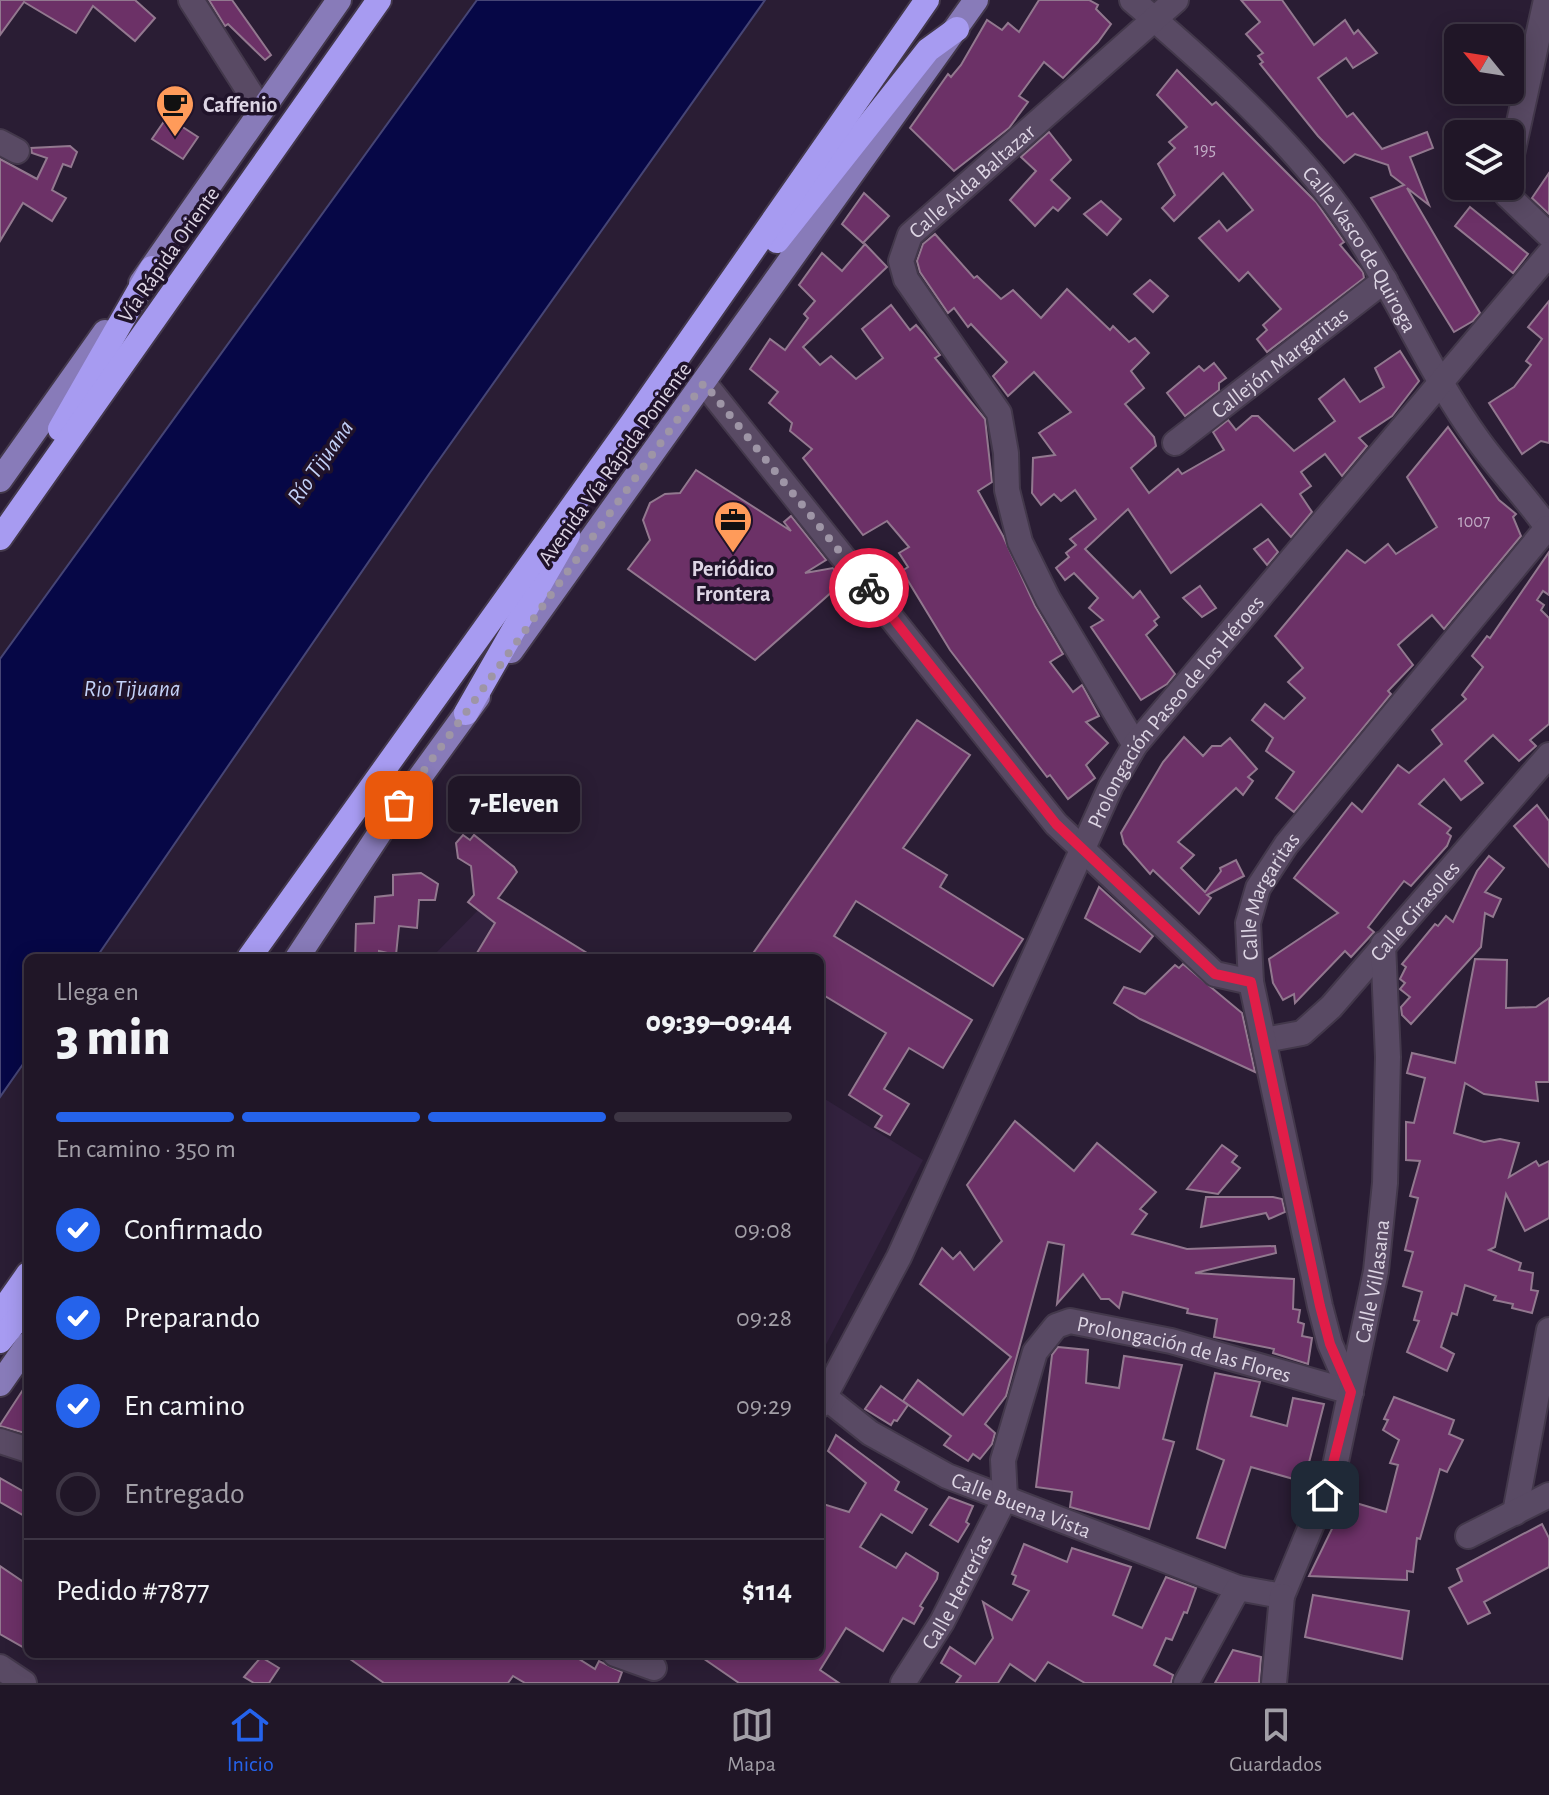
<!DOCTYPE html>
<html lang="es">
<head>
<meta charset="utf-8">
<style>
  :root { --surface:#201627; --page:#2d2333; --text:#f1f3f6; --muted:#a29fa7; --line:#3d3544; --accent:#2563eb }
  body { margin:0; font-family:"Alegreya Sans",sans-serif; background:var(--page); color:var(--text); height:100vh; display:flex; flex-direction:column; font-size:30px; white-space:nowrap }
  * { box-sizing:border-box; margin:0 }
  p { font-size:26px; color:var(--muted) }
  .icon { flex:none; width:44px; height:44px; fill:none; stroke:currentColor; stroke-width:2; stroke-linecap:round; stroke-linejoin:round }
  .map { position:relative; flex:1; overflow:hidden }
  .details { position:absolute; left:24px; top:954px; width:800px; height:704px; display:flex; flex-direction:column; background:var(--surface); border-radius:12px; box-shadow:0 4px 20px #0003,0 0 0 2px var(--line) }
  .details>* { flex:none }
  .needle { width:52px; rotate:300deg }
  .fabs { position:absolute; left:1444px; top:24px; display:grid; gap:16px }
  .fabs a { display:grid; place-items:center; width:80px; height:80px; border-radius:12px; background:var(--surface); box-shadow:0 4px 20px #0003,0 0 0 2px var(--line); font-size:40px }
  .pin { position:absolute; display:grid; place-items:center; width:68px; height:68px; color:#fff; margin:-34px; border-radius:16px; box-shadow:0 4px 12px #0006 }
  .courier { position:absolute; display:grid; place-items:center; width:80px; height:80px; margin:-40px; border:6px solid #e11d48; border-radius:50%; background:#fff; color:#222; box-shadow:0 2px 10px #0007 }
  .bubble { position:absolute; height:56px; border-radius:12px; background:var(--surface); box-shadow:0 4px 20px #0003,0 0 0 2px var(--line); font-size:26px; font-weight:800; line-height:56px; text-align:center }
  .head em { font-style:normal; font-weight:800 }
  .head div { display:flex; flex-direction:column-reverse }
  .head { display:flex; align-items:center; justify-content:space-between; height:136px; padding:0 32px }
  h1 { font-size:52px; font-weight:800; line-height:60px }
  .bar { display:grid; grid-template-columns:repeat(4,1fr); gap:12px 8px; align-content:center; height:96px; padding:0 32px }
  .bar i { height:10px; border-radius:6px; background:var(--line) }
  .bar .active { background:var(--accent) }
  .bar p { grid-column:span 4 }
  .line { display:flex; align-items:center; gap:20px; padding:0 32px; border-top:2px solid var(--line) }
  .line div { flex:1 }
  ol { padding:0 32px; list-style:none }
  li { display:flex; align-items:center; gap:24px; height:88px }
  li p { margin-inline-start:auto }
  li .icon { padding:8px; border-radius:50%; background:var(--accent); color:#fff; stroke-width:4 }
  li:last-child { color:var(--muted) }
  li i { width:44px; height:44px; border:4px solid var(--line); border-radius:50% }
  .tabs { display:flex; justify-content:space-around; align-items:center; height:112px; border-top:2px solid var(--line); background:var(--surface); font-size:22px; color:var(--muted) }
  .tabs a { display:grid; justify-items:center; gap:4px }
  .tabs .active { color:var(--accent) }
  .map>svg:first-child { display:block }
  .built { fill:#33223f }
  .water { fill:#060746; stroke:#464575; stroke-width:2 }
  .building { fill:#6c3167; stroke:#92788f; stroke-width:2 }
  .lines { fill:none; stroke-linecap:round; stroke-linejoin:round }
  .minor-casing { stroke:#43384b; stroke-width:28 }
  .major-casing { stroke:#43384b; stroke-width:28 }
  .highway-casing { stroke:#43384b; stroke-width:28 }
  .minor { stroke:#594a64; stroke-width:24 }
  .major { stroke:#887bb9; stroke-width:24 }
  .highway { stroke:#a79bf1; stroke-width:24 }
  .done { stroke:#9e95a6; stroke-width:8; stroke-dasharray:0 14.4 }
  .route { stroke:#e11d48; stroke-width:10 }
  .labels { text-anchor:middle; stroke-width:7; stroke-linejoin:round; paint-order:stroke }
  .number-label { font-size:18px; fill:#c1acc5 }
  .poi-label { font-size:22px; font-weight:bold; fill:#ddd5e4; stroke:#20132a; text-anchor:start }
  .street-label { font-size:22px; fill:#ddd5e4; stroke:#20132a }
  .water-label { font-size:24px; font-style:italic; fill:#c3d1f8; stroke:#20132a }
</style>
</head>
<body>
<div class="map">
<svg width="1549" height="1683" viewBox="0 0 1549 1683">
  <rect width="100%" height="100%" fill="#2a1d34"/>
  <g class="built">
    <polygon points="494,894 597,958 431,958"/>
    <polygon points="820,1096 923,1160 820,1356"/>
  </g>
  <polygon class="water" points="477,0 765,0 429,474 96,958 28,958 28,1057 0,1097 0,659"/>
  <g class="building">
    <polygon points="0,0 135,0 155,18 135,41 93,6 76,33 24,2 0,35"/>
    <polygon points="209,0 232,0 271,55 265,60 228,24 225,26"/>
    <polygon points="1039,0 1089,0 1098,5 1096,9 1111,24 1098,42 1063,78 1044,62 1019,96 1028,102 1009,128 954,171 910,128 948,74 951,77 961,65 987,20 1002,30 1008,23 1019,32"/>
    <polygon points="1241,0 1282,0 1314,45 1345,20 1354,34 1358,30 1377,53 1353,68 1346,58 1318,78 1347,117 1353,113 1382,149 1427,132 1433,148 1410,157 1429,205 1407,188 1480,313 1473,321 1454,332 1371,198 1404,185 1391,175 1388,165 1355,154 1344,163 1318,136 1260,64 1263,62 1258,56 1263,53 1246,34 1260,22"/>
    <polygon points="1177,70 1212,105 1216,102 1316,202 1344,242 1340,245 1363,272 1364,278 1267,352 1257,339 1267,330 1263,325 1281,309 1248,272 1239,281 1199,238 1219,221 1227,231 1253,210 1223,173 1174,221 1162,208 1175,195 1158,164 1175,148 1169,142 1187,127 1157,95"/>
    <polygon points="167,117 198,137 183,159 152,139"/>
    <polygon points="1049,132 1071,160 1051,180 1070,198 1058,211 1053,207 1035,226 1010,200 1036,171 1021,157"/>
    <polygon points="70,146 77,152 71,167 63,164 52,190 66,198 52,221 23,203 0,241 0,159 37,179 47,158 32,153 31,148"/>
    <polygon points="1549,173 1549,214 1532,198"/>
    <polygon points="864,193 889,216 863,243 842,224"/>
    <polygon points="1101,201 1121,219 1107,235 1084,214"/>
    <polygon points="1470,207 1528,254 1513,273 1455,226"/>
    <polygon points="935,234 974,278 977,276 1001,299 1013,290 1041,318 1067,289 1110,330 1113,326 1129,342 1135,338 1149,353 1131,371 1144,388 1125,404 1154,437 1156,446 1131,468 1149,493 1178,469 1182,474 1224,450 1213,432 1228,420 1236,430 1252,416 1258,416 1294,451 1335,421 1319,399 1344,379 1360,402 1384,387 1375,368 1400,351 1419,381 1392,416 1359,438 1367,446 1342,476 1325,454 1301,472 1311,486 1300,494 1312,512 1291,537 1261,504 1171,573 1128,509 1085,549 1133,598 1140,591 1159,617 1154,621 1157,625 1146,635 1175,674 1167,684 1141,700 1091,627 1103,620 1089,608 1098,598 1074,573 1065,580 1056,568 1069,557 1066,553 1076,545 1070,539 1096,519 1075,490 1061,501 1054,494 1041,505 1032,493 1033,458 1055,455 1039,433 1071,412 1034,372 1008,396 993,376 1007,362 971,324 968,327 954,308 948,313 920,272 917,261 923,244"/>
    <polygon points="865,244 887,267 803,347 820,365 831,356 856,379 883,358 862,329 891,305 910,330 916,325 923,333 940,355 935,358 985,419 992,482 978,491 1003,536 1035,606 1063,654 1050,662 1073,692 1082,685 1099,716 1086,722 1108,743 1086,765 1095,778 1068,799 1050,775 1047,777 950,650 902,571 908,567 899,553 909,547 887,521 863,535 803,458 812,449 790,431 792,423 769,403 778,392 750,369 770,339 785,350 808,318 804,314 815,301 799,285 822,253 842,271"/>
    <polygon points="1150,280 1168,296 1153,312 1134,294"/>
    <polygon points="1549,301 1549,443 1541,441 1522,454 1489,403 1514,387 1531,365 1526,361 1542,339 1528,327"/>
    <polygon points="1214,363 1226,378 1219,383 1219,390 1185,416 1167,393 1199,366 1204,371"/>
    <polygon points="1448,427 1499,500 1516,514 1513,517 1521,536 1444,629 1432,615 1398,645 1413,665 1388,691 1391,694 1294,812 1276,798 1294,772 1266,751 1273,738 1252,720 1265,704 1284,719 1305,698 1288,682 1303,668 1275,636 1347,550 1365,563 1388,544 1396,554 1437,527 1407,477"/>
    <polygon points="696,470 791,531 784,522 791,516 826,560 805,573 833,568 843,582 755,660 628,569 650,540 643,520 650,503 665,494 680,493"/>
    <polygon points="1268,539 1278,552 1267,565 1254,549"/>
    <polygon points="1549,552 1549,595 1543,591 1537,600 1544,605 1541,610 1549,618 1549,724 1530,740 1536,746 1519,761 1493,735 1465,761 1483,783 1461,800 1444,779 1419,804 1451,828 1447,833 1451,836 1447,846 1411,886 1404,881 1368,927 1374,932 1351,957 1345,951 1295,1003 1294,994 1283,1000 1273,983 1269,959 1338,913 1294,878 1352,803 1362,812 1398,765 1409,773 1442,744 1432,730 1466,699 1462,695 1483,667 1472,656 1487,636 1490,638"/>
    <polygon points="1200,586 1216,608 1202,617 1183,598"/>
    <polygon points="917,720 970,755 903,848 947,875 940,887 1023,939 993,986 856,901 834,936 972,1020 943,1068 909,1048 884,1089 909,1104 890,1135 875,1127 882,1116 849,1095 886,1033 820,993 820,958 763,958 754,952"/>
    <polygon points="1184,737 1203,756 1212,746 1221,746 1230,738 1257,769 1248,777 1253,781 1243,795 1236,788 1178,842 1194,855 1181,868 1205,892 1221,871 1220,868 1236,860 1244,876 1207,895 1211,898 1199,914 1153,870 1150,874 1124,844 1121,833 1163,762"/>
    <polygon points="1537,805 1549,821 1549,867 1514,826"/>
    <polygon points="463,835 470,840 474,835 514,867 517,872 498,898 595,958 474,958 495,923 468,902 474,895 471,866 458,858 456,843"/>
    <polygon points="1489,856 1504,868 1485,892 1501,899 1493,917 1485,913 1481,947 1411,1024 1402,1015 1401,1007 1410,997 1400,989 1405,983 1400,979 1406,967 1402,964 1435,924 1438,926 1446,916 1453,922 1477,871"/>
    <polygon points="421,873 438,884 435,900 419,900 417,928 399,926 396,955 379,951 379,958 355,958 356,924 374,923 375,897 393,895 393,875"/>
    <polygon points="1099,887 1153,936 1140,952 1085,918"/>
    <polygon points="1475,959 1507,960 1506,1008 1536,1007 1549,998 1549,1082 1536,1082 1538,1101 1484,1094 1465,1083 1454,1133 1484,1142 1500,1139 1519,1143 1509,1177 1536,1161 1539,1166 1549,1161 1549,1218 1525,1231 1506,1194 1495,1247 1489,1250 1521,1263 1519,1270 1533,1273 1531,1290 1538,1291 1532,1313 1512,1308 1513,1304 1494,1300 1496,1296 1465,1285 1457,1315 1452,1313 1441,1347 1454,1354 1447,1371 1407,1352 1419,1321 1414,1320 1422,1292 1403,1286 1413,1252 1405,1250 1418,1198 1410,1196 1420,1161 1406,1160 1406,1122 1414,1123 1425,1078 1407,1073 1412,1053 1455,1063"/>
    <polygon points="1183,964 1242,1013 1255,1072 1140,1019 1114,1003 1124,987 1145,994 1175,965 1179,968"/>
    <polygon points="1015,1121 1074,1171 1097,1143 1156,1192 1140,1209 1147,1214 1132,1234 1187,1249 1275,1246 1276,1253 1195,1273 1294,1279 1293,1309 1300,1310 1298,1322 1304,1324 1302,1336 1312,1338 1308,1364 1273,1353 1274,1349 1214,1337 1217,1319 1187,1313 1188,1309 1123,1292 1119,1308 1109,1299 1101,1299 1083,1274 1057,1304 1064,1245 1048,1242 1006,1396 985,1424 995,1433 992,1444 980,1459 973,1454 968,1461 944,1445 951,1436 903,1401 918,1380 963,1415 1011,1357 920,1284 942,1248 953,1259 960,1252 974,1270 1002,1241 967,1185"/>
    <polygon points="1222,1145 1237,1156 1232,1162 1240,1168 1218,1194 1187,1189"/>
    <polygon points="1206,1197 1273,1197 1282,1199 1285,1212 1269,1219 1266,1213 1201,1227"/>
    <polygon points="1058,1347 1088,1350 1086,1383 1119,1388 1124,1356 1182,1365 1163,1439 1174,1442 1149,1529 1070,1507 1072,1492 1036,1487 1052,1355"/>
    <polygon points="1215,1373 1260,1382 1251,1416 1287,1426 1293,1398 1324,1404 1304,1482 1251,1467 1225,1548 1197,1538 1224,1460 1197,1449"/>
    <polygon points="28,1382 28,1434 0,1426 0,1425"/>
    <polygon points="881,1386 908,1405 897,1421 894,1420 891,1425 865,1409"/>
    <polygon points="1394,1397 1454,1420 1449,1434 1463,1440 1447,1472 1440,1469 1420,1539 1417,1538 1413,1572 1407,1571 1407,1580 1309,1576 1346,1500 1386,1512 1398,1465 1390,1463 1399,1440 1383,1430 1388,1420 1384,1419"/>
    <polygon points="836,1435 899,1482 895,1490 927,1509 912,1533 881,1514 860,1547 896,1568 906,1553 938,1573 937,1579 920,1606 923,1608 914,1624 903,1618 883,1651 846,1628 820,1670 839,1683 739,1683 697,1654 820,1654 820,1503 849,1512 866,1483 828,1451"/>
    <polygon points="0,1478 28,1494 28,1518 0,1502"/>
    <polygon points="949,1497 973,1506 966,1522 969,1524 958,1542 930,1525"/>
    <polygon points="1542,1524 1549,1538 1549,1567 1484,1602 1490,1613 1468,1624 1449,1588 1462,1581 1457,1569"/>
    <polygon points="1024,1544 1067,1562 1072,1548 1131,1567 1113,1615 1142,1628 1166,1577 1196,1588 1187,1613 1184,1612 1172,1640 1166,1638 1154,1665 1173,1675 1171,1683 1085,1683 1048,1662 1035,1681 1010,1664 998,1683 956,1683 961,1676 941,1663 950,1647 975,1664 993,1638 983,1602 1012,1620 1029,1591 1013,1584 1016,1576 1012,1574"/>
    <polygon points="0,1566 28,1585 28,1650 0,1634"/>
    <polygon points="1313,1595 1409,1611 1402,1659 1305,1637"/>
    <polygon points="1233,1650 1261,1657 1259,1683 1215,1683"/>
    <polygon points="343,1654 571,1654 595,1669 599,1661 622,1672 618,1683 525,1683 513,1676 508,1683 384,1683"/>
    <polygon points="261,1657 279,1668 269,1683 254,1683 244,1677"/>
  </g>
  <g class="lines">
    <g class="minor-casing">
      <g id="minor">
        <polyline points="191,0 261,110"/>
        <path id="s1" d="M1132,0C1207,64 1292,140 1348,221C1396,291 1428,371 1478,440C1500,471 1528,499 1549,530"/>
        <polyline points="0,142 17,151"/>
        <polyline points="1510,163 1546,0"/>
        <polyline points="1505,186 1507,195 1549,235"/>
        <polyline points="704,383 1056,824 1215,974 1251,982"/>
        <path id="s2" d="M1175,443L1385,280"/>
        <path id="s3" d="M1135,745L1048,599L1020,542L1007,490L1006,453L999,413L906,279L901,261L910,235L1176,0"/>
        <path id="s4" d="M1265,1040L1302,1033L1331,1007L1549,755"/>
        <path id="s5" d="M1351,1392L1330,1344L1320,1306L1251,982L1248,923L1258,888L1286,845L1547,528"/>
        <path id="s6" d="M820,1393L870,1433L947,1476L1238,1588"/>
        <path id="s7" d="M820,1405L899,1257L1111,786L1135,745L1549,254"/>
        <polyline points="0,1441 28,1450"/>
        <polyline points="1515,1513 1549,1330"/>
        <polyline points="1468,1536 1549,1495"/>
        <polyline points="615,1654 654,1668"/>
        <polyline points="0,1667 24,1683"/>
        <path id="s8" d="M903,1683L942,1622L1005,1498L1003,1460L1035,1352L1056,1326L1070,1321L1171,1341L1351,1392"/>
        <path id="s9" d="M1186,1683L1238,1588L1282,1596L1334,1471L1376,1271L1385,1183L1388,1057L1383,944"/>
        <polyline points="1274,1683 1282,1596"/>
      </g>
    </g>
    <g class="major-casing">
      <g id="major">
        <polyline points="141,283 339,0"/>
        <polyline points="0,480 105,332"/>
        <polyline points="511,651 976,0"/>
        <polyline points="297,958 383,828 478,697"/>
        <polyline points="0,1384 28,1344"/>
      </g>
    </g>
    <g class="highway-casing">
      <g id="highway">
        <polyline points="777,241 928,50 957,29"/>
        <polyline points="60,429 152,268"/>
        <polyline points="0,538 379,0"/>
        <polyline points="466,713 568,535"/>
        <polyline points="249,958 632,423 927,0"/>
        <polyline points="0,1314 28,1274"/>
        <polyline points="0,1341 28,1306"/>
      </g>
    </g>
    <use href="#minor" class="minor"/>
    <use href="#major" class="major"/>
    <use href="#highway" class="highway"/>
  </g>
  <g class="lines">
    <polyline class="done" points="399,805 704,383 869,588"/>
    <polyline class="route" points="869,588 1056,824 1215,974 1251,982 1320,1306 1330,1344 1351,1392 1325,1495"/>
  </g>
  <defs>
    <g id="cafe-pin" transform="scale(2)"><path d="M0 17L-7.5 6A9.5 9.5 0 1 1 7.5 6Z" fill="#ff9b5a" stroke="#20132a"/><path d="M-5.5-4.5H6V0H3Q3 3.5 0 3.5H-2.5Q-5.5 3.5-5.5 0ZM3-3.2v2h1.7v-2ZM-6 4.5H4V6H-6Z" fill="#111"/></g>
    <g id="office-pin" transform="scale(2)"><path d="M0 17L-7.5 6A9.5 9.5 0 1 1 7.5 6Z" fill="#ff9b5a" stroke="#20132a"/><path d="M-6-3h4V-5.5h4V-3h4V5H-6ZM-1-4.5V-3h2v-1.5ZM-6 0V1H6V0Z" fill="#111"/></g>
  </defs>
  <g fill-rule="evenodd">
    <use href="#cafe-pin" x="175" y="104"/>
    <use href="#office-pin" x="733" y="520"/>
  </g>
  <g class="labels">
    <g class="number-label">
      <text x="1205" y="155">195</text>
      <text x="1474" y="527">1007</text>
    </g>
    <g class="poi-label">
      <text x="203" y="112">Caffenio</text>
      <text x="733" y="576" text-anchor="middle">Periódico<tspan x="733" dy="25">Frontera</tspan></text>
    </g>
    <g class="street-label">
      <text dy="8" stroke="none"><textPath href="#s3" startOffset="656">Calle Aida Baltazar</textPath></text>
      <text dy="8" stroke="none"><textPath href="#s1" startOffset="340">Calle Vasco de Quiroga</textPath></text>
      <text transform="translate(168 254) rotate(-55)" y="8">Vía Rápida Oriente</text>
      <text dy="8" stroke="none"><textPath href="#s2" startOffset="132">Callejón Margaritas</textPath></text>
      <text transform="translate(614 463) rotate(-54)" y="8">Avenida Vía Rápida Poniente</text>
      <text dy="8" stroke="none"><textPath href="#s7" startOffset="782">Prolongación Paseo de los Héroes</textPath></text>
      <text dy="8" stroke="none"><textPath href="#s5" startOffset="514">Calle Margaritas</textPath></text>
      <text dy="8" stroke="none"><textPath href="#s4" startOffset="204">Calle Girasoles</textPath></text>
      <text dy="8" stroke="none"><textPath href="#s9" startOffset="482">Calle Villasana</textPath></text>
      <text dy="8" stroke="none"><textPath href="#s8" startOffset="528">Prolongación de las Flores</textPath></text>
      <text dy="8" stroke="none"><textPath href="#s6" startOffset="232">Calle Buena Vista</textPath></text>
      <text dy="8" stroke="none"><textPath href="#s8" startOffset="106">Calle Herrerías</textPath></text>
    </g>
    <g class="water-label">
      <text transform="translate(320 462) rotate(-55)" y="8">Río Tijuana</text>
      <text x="132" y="696">Rio Tijuana</text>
    </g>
  </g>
</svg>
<div class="fabs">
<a><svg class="needle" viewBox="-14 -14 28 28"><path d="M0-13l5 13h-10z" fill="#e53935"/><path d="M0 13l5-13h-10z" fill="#a29fa7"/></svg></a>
<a><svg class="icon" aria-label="layers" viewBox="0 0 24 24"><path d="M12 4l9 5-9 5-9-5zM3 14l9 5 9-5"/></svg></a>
</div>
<div class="pin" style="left:399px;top:805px;background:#ea580c"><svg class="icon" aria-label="bag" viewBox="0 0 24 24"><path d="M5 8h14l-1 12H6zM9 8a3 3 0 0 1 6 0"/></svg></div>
<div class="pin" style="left:1325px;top:1495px;background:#1f2937"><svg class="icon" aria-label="home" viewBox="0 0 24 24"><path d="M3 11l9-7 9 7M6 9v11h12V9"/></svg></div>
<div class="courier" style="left:869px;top:588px"><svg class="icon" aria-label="bike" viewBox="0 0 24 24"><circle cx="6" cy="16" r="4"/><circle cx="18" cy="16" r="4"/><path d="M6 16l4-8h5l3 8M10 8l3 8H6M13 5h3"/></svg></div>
<div class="bubble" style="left:448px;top:776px;width:132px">7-Eleven</div>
<section class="details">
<div class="head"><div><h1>3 min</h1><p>Llega en</p></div><em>09:39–09:44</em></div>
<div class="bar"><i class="active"></i><i class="active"></i><i class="active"></i><i></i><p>En camino · 350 m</p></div>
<ol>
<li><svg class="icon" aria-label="check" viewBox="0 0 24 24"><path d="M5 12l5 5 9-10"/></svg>Confirmado<p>09:08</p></li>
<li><svg class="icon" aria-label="check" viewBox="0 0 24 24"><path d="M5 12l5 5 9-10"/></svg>Preparando<p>09:28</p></li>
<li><svg class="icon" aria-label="check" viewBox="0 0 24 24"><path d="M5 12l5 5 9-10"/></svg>En camino<p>09:29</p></li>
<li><i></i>Entregado</li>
</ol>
<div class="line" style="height:104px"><div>Pedido #7877</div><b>$114</b></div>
</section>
</div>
<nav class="tabs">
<a class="active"><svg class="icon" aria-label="home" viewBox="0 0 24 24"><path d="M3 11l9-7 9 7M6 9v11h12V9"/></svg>Inicio</a>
<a><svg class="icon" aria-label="map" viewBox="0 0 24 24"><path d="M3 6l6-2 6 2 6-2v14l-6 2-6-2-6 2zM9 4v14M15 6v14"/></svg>Mapa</a>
<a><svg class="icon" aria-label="saved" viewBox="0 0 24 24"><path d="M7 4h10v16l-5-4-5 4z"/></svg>Guardados</a>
</nav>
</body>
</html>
